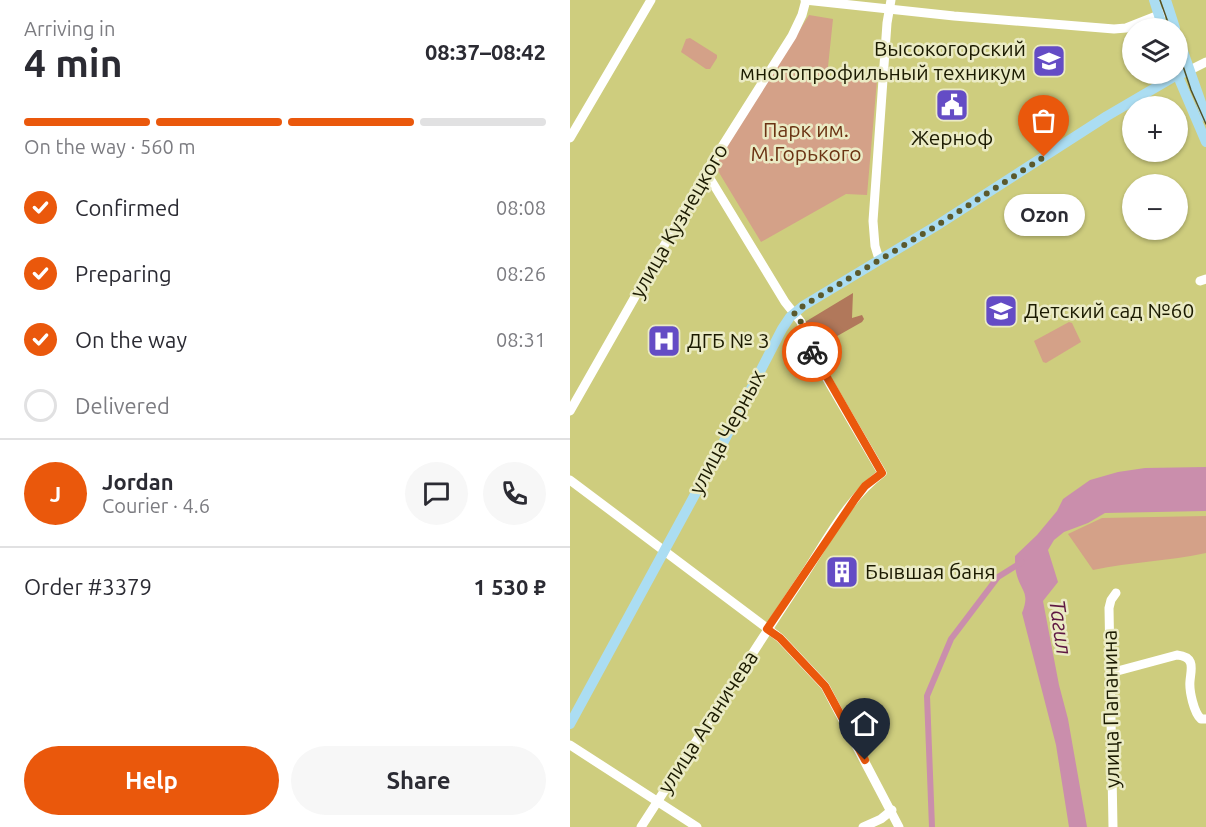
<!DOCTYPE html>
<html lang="en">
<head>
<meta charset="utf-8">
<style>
  :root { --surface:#fff; --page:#f7f7f7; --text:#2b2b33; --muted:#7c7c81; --line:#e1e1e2; --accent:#ea580c }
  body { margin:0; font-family:Ubuntu,sans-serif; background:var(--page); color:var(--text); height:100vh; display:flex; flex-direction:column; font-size:22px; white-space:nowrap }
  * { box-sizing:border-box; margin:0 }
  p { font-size:20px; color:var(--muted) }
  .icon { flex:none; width:33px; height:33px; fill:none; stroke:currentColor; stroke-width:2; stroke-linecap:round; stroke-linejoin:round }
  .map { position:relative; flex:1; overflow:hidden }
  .sheet { display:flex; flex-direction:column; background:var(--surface); width:570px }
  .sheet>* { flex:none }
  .buttons { position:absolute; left:552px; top:18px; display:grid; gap:12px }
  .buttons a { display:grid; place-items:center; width:66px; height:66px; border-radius:50%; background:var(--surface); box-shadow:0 2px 4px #0004; font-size:30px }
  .pin { position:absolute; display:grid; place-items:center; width:51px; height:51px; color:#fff; margin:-62px -26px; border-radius:50% 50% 50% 0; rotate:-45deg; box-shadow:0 0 6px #0007 }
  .pin .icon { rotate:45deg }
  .courier { position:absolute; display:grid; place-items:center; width:60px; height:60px; margin:-30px; border:4px solid #ea580c; border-radius:50%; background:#fff; color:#222; box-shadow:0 2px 8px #0007 }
  .bubble { position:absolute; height:42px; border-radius:21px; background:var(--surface); box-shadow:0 2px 4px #0004; font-size:20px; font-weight:700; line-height:42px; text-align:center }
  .summary em { font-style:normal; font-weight:700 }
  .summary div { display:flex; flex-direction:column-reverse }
  .summary { display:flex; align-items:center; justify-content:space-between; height:102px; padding:0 24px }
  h1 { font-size:39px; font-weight:700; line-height:45px }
  .bar { display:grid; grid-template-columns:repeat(4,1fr); gap:9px 6px; align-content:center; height:72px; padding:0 24px }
  .bar i { height:8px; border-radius:4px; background:var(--line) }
  .bar .selected { background:var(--accent) }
  .bar p { grid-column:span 4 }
  .line { display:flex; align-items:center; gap:15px; padding:0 24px; border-top:2px solid var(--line) }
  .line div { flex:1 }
  .round { display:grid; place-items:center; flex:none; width:63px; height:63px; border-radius:32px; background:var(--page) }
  ol { padding:0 24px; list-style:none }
  li { display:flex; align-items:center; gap:18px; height:66px }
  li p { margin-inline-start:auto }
  li .icon { padding:6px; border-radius:50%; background:var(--accent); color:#fff; stroke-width:4 }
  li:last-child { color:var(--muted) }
  li i { width:33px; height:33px; border:3px solid var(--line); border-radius:50% }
  .cta { display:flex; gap:12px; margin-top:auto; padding:12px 24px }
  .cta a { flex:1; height:69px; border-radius:36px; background:var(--accent); color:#fff; font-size:24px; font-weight:700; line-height:69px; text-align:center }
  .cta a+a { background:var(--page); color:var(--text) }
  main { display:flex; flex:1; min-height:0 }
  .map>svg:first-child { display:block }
  .green { fill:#d4a188 }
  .forest { fill:#b1785b }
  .water { fill:#ca8eac }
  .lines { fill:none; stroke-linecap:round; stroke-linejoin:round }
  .canal { stroke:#ca8eac; stroke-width:6 }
  .minor { stroke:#fff; stroke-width:9 }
  .major { stroke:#abddf2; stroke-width:10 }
  .tram { stroke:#515026; stroke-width:1.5 }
  .done { stroke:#5a592c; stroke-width:6; stroke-dasharray:0 10.8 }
  .route { stroke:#ea580c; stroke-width:8 }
  .labels { text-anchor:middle; stroke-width:5; stroke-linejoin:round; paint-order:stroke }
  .poi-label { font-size:21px; fill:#1b1a00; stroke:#ebebc5; text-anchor:start }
  .park-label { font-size:21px; fill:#6b3414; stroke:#ebebc5 }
  .street-label { font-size:21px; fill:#1b1a00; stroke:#ebebc5 }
  .water-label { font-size:22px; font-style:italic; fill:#5e1742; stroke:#ebebc5 }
</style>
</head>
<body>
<main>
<section class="sheet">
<div class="summary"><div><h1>4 min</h1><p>Arriving in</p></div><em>08:37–08:42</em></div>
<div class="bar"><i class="selected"></i><i class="selected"></i><i class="selected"></i><i></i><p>On the way · 560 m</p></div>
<ol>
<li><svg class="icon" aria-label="check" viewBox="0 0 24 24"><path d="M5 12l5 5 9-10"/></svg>Confirmed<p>08:08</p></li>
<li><svg class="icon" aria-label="check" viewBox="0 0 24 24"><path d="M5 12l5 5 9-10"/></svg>Preparing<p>08:26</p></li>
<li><svg class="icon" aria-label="check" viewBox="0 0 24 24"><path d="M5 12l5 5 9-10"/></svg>On the way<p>08:31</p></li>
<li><i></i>Delivered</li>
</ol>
<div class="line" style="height:108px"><b class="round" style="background:var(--accent);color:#fff">J</b><div><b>Jordan</b><p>Courier · 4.6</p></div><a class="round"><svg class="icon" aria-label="chat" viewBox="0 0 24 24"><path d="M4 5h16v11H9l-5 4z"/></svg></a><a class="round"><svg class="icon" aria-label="phone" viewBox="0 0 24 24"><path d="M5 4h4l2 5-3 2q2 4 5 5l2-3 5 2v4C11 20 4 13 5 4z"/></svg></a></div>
<div class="line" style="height:78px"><div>Order #3379</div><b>1 530 ₽</b></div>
<div class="cta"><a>Help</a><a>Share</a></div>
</section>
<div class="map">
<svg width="636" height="827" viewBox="0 0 636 827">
  <rect width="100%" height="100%" fill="#cecd7e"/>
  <g class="green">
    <polygon points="239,15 263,19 257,76 307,80 297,195 276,194 191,242 145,166"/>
    <polygon points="120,38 147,55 147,58 140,69 136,69 111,52 116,39"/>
    <polygon points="499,322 502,323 511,342 476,363 473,362 464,341"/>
    <path d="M636,516V553C599,561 561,562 523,570L498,534L532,518Z"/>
  </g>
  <polygon class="forest" points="283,293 282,318 292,315 294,319 292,322 246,348 235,322"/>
  <path class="water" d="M636,467V511L535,513L518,523L494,532L484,540L478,550L488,582L473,601L489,685L498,719L517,827H499L486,745L452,613C460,593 452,592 447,576C445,570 445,562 445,556L467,535L487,511L493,499L520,480L548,472L575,468Z"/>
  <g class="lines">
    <polyline class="canal" points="362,827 357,696 381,639 428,577 452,562"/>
    <g class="minor">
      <polyline points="235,0 384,16 544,29 556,28 594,13"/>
      <polyline points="618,71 636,62"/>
      <polyline points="0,138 81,0"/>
      <polyline points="309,259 305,246 303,221 317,23 321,0"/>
      <polyline points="630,281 636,279"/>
      <polyline points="0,411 136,172 222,36 232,15 236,0"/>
      <polyline points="0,480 210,638 255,686 329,827"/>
      <path d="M540,673L607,655C626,657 621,669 620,681C619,691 624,713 631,719H636"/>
      <polyline points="0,745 127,827"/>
      <path d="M71,827C125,744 177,660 232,578C256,542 277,499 312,473L253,372L248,370L231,322L215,302L136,172"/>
      <polyline points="293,827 311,819 322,810"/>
      <polyline points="543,827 539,608 541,600 546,593"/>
    </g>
    <g class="major">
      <polyline points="584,0 593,28"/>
      <polyline points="596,0 605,28"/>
      <polyline points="608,37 636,117"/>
      <polyline points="607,74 636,142"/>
      <polyline points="0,724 153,443 212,329 220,317 233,306 366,226 537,116 607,75 618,71"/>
    </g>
    <g class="tram">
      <polyline points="590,0 600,28"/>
      <polyline points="608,51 621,90 636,124"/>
    </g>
  </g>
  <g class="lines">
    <polyline class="done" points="242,352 231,322 224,314 233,306 366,226 474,157"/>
    <polyline class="route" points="242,352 249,370 254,372 312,473 295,486 285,499 197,629 210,638 255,686 295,760"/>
  </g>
  <defs>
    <g id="university-square" transform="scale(1.725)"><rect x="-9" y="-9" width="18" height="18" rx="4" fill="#644cc5" stroke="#ebebc5"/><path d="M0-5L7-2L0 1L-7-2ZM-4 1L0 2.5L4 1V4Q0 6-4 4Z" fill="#fff"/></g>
    <g id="civic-square" transform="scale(1.725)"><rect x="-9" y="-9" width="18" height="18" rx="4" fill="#644cc5" stroke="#ebebc5"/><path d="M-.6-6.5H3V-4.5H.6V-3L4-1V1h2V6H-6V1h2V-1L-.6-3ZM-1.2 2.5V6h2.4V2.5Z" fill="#fff"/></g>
    <g id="school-square" transform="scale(1.725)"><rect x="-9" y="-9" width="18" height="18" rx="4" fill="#644cc5" stroke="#ebebc5"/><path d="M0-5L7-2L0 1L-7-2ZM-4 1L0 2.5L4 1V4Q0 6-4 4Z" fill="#fff"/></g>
    <g id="hospital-square" transform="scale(1.725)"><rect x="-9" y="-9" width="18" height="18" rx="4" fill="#644cc5" stroke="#ebebc5"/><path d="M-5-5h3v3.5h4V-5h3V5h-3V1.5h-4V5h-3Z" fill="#fff"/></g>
    <g id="building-square" transform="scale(1.725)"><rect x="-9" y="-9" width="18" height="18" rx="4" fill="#644cc5" stroke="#ebebc5"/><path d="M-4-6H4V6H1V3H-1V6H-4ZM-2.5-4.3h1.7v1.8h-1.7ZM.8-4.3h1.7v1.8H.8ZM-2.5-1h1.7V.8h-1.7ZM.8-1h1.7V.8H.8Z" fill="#fff"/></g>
  </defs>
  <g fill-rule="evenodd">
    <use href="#university-square" x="479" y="61"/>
    <use href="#civic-square" x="382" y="105"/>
    <use href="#school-square" x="431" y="311"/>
    <use href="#hospital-square" x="94" y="341"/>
    <use href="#building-square" x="272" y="572"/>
  </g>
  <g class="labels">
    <g class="poi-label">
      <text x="456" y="56" text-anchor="end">Высокогорский<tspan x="456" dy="24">многопрофильный техникум</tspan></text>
      <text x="382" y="145" text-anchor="middle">Жерноф</text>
      <text x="454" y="318">Детский сад №60</text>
      <text x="117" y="348">ДГБ № 3</text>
      <text x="295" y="579">Бывшая баня</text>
    </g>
    <g class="park-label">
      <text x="236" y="137">Парк им.<tspan x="236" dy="24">М.Горького</tspan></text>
    </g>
    <g class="street-label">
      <text transform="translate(109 221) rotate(-60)" y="7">улица Кузнецкого</text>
      <text transform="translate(157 432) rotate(-62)" y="7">улица Черных</text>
      <text transform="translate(541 709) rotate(-91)" y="7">улица Папанина</text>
      <text transform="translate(138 722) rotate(-57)" y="7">улица Аганичева</text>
    </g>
    <g class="water-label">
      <text transform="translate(491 627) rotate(82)" y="8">Тагил</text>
    </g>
  </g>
</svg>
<div class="buttons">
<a><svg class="icon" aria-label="layers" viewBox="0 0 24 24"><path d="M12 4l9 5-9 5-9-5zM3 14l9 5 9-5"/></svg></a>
<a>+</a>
<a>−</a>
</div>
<div class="pin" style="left:474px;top:157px;background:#ea580c"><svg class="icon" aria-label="bag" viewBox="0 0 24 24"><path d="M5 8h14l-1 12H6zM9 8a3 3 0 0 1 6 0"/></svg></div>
<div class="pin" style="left:295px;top:760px;background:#1f2937"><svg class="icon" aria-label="home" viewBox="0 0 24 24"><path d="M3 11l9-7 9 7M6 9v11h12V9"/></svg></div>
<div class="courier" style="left:242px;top:352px"><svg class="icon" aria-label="bike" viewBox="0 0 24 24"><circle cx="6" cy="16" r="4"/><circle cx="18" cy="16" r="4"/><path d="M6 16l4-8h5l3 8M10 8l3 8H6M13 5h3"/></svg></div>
<div class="bubble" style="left:434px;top:194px;width:81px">Ozon</div>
</div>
</main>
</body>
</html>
